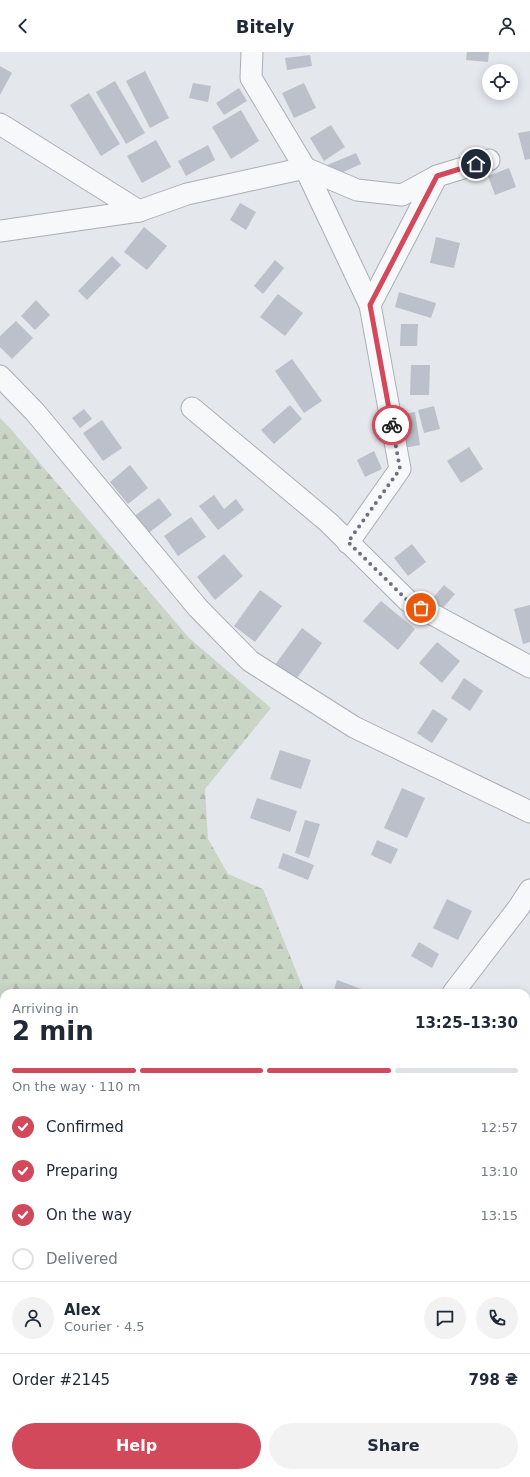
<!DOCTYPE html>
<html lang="en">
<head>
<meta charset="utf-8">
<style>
  :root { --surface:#fff; --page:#f2f2f3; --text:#1f2937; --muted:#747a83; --line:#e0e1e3; --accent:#d1495b }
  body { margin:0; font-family:"DejaVu Sans",sans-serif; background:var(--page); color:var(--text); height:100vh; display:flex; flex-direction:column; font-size:15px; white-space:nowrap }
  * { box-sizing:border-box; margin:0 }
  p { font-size:13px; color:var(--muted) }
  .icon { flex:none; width:22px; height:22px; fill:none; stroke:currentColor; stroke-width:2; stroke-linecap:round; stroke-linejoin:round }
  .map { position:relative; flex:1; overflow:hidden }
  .sheet { position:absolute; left:0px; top:937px; width:530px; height:488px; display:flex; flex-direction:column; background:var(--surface); border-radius:12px 12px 0 0; box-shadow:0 2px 10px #0003 }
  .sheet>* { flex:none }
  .buttons { position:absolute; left:482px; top:12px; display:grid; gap:8px }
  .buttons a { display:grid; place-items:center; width:36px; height:36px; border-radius:50%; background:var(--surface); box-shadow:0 2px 10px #0003; font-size:20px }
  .pin { position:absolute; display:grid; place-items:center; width:34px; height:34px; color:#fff; margin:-17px; border:2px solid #fff; border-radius:50%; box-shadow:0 1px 4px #0007 }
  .courier { position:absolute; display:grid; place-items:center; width:40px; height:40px; margin:-20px; border:3px solid #d1495b; border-radius:50%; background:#fff; color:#222; box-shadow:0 1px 5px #0007 }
  .summary em { font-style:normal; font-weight:700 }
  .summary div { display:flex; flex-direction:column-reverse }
  .summary { display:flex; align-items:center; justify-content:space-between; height:68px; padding:0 12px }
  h1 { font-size:26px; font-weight:700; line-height:30px }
  .bar { display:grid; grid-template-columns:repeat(4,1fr); gap:6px 4px; align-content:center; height:48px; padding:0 12px }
  .bar i { height:5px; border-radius:3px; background:var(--line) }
  .bar .on { background:var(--accent) }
  .bar p { grid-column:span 4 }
  .line { display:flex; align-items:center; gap:10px; padding:0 12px; border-top:1px solid var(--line) }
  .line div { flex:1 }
  .round { display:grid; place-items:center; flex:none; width:42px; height:42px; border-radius:21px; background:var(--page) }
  ol { padding:0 12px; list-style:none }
  li { display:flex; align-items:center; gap:12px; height:44px }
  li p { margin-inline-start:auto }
  li .icon { padding:4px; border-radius:50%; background:var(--accent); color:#fff; stroke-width:4 }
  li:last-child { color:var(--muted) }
  li i { width:22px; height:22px; border:2px solid var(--line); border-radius:50% }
  .cta { display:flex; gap:8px; margin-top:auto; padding:8px 12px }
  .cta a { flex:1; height:46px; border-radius:24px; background:var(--accent); color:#fff; font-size:16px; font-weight:700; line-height:46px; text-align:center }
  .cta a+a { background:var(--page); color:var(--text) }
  header { display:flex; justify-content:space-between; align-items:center; height:52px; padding:0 12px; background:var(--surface); font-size:18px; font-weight:700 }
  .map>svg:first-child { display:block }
  .forest { fill:url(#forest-firs) }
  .building { fill:#bbc0ca }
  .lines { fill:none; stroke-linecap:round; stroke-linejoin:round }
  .street-casing { stroke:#a9aeb7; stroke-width:23 }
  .street { stroke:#f7f8fa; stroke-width:21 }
  .done { stroke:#6c737f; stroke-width:4; stroke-dasharray:0 7.2 }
  .route { stroke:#d1495b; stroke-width:5 }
</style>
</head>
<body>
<header><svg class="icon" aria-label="back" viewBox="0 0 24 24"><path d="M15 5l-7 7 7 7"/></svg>Bitely<svg class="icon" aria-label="person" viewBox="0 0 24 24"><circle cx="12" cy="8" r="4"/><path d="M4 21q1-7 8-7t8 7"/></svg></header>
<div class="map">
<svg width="530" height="1425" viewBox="0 0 530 1425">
  <defs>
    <pattern id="forest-firs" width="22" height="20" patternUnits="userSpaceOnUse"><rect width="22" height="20" fill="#c9d6c5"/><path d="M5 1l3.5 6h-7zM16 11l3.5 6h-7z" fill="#adb8ab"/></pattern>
  </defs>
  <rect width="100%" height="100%" fill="#e4e7ec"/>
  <polygon class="forest" points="0,366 10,376 189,586 271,656 205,737 208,787 228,822 263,837 305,941 4,941 4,1421 277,1421 276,1425 0,1425"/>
  <g class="building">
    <polygon points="467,0 489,0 488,10 466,8"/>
    <polygon points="310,3 312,14 287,18 285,6"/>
    <polygon points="0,14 12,21 0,43"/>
    <polygon points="145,19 169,66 150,76 126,29"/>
    <polygon points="115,29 145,81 126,92 96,40"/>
    <polygon points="193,31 211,34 208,50 189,46"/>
    <polygon points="304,31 316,56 294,66 282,41"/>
    <polygon points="239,36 247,49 224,63 216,51"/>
    <polygon points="89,41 120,92 101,104 70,53"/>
    <polygon points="241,58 259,89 231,107 212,75"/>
    <polygon points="331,73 345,95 324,109 310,86"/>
    <polygon points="530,79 530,107 525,108 518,81"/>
    <polygon points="156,88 171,115 142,131 127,104"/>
    <polygon points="208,93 215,108 186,124 178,109"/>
    <polygon points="356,101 361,112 330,126 325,114"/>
    <polygon points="509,116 516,135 495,143 488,124"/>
    <polygon points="240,151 256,160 246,178 230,168"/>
    <polygon points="144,175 167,194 147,218 124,200"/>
    <polygon points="436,185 460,191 454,216 430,211"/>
    <polygon points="112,204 121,213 87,248 78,239"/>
    <polygon points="275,208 284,216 263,242 254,234"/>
    <polygon points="399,240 436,251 431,266 395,255"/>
    <polygon points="278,242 303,261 285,284 260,265"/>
    <polygon points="36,248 50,263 35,278 21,264"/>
    <polygon points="16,269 33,286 12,307 0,295 0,284"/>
    <polygon points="401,272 418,272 417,294 400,294"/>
    <polygon points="292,307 322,349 304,361 275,319"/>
    <polygon points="411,313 430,313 429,343 410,343"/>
    <polygon points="290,353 302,367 274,392 261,378"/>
    <polygon points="434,354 440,377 424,381 418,358"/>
    <polygon points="84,357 92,367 80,376 72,366"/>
    <polygon points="415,360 420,393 404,396 398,363"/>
    <polygon points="102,368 122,396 103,409 83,381"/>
    <polygon points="469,395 483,417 461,431 447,409"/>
    <polygon points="374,399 382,417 365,425 357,408"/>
    <polygon points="130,413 148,436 128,452 110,430"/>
    <polygon points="214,443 224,457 236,447 244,458 218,478 199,454"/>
    <polygon points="159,446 172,463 146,483 133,465"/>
    <polygon points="191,465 206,485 178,504 164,484"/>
    <polygon points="412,492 426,510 408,524 394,506"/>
    <polygon points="224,502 243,524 215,548 197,525"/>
    <polygon points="444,533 455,542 443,556 432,547"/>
    <polygon points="260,538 282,554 255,590 234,574"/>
    <polygon points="381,549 415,577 398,598 363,569"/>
    <polygon points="530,553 530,590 523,592 514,557"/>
    <polygon points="302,576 322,591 295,629 274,614"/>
    <polygon points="437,590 460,609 442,631 419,611"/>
    <polygon points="464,626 483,639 470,659 451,646"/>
    <polygon points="433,657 448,667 432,691 417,681"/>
    <polygon points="280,698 311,708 301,737 270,727"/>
    <polygon points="402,736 425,746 407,786 384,776"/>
    <polygon points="257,746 297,759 290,780 250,766"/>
    <polygon points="305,768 320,772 309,806 295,801"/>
    <polygon points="377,788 398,797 391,812 371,803"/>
    <polygon points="283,801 314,813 308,828 278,816"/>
    <polygon points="447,847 472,859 458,888 433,876"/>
    <polygon points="419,890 439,902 432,916 411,904"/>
    <polygon points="337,928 367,939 366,941 333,941"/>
    <polygon points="526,1400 530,1401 530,1425 511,1425 512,1421 526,1421"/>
  </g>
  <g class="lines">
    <g class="street-casing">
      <g id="street">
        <polyline points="252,0 251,26 305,116 357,138 402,143 437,124"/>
        <polyline points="0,72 139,159"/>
        <polyline points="0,179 139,159 187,142 305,116 370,253 400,417 348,491"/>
        <polyline points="370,253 437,124 489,108"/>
        <polyline points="0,324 35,360 198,556 250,609 354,675 530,760"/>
        <polyline points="192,356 328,470 408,549 530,615"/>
        <polyline points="453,941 519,855 530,838"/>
        <polyline points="526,1259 530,1260"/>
        <polyline points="290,1425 292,1421"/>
      </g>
    </g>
    <use href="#street" class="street"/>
  </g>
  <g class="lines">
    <polyline class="done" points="392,373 400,417 348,490 408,549 421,556"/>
    <polyline class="route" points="392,373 370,253 437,124 476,112"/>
  </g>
</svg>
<div class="buttons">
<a><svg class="icon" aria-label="locate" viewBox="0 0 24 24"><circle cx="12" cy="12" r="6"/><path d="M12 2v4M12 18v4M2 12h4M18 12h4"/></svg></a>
</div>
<div class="pin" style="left:421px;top:556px;background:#ea580c"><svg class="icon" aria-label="bag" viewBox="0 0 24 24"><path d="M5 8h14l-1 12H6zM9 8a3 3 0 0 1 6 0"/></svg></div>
<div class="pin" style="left:476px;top:112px;background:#1f2937"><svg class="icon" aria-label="home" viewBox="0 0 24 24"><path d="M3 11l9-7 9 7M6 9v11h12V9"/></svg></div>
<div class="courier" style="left:392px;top:373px"><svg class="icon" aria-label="bike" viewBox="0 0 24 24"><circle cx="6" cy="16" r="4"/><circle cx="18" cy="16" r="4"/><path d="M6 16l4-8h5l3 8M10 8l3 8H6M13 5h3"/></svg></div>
<section class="sheet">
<div class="summary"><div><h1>2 min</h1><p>Arriving in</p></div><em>13:25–13:30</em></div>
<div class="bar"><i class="on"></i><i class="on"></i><i class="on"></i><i></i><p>On the way · 110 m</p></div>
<ol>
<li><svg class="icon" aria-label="check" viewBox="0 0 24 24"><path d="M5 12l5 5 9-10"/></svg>Confirmed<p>12:57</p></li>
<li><svg class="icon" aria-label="check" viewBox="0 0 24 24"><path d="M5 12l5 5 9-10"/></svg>Preparing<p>13:10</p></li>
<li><svg class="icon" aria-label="check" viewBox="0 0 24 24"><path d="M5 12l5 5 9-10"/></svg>On the way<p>13:15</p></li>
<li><i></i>Delivered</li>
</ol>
<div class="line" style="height:72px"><a class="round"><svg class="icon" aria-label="person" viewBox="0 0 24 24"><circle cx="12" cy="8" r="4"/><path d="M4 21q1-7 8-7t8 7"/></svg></a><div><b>Alex</b><p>Courier · 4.5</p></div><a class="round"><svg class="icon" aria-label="chat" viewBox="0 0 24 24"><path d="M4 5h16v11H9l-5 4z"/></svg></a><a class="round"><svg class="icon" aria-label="phone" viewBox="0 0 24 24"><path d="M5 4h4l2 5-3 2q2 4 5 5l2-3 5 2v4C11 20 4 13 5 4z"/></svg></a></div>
<div class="line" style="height:52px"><div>Order #2145</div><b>798 ₴</b></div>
<div class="cta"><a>Help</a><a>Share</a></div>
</section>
</div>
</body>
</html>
